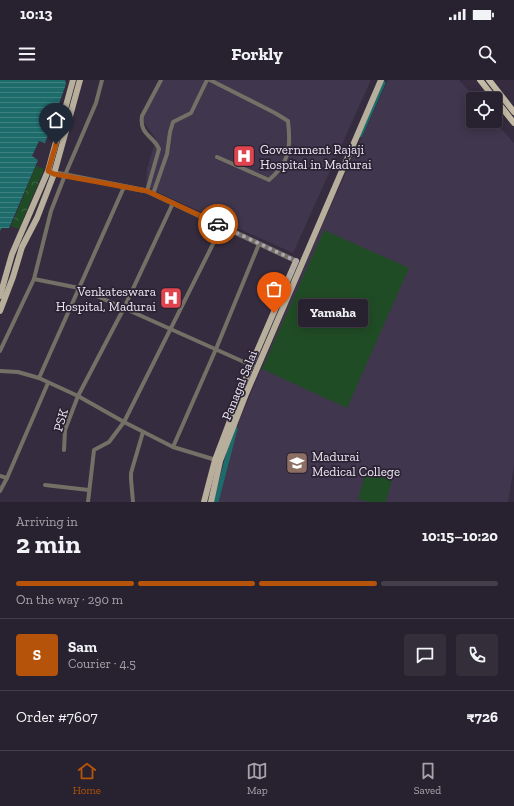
<!DOCTYPE html>
<html lang="en">
<head>
<meta charset="utf-8">
<style>
  :root { --surface:#28212f; --page:#342e3b; --text:#f1f3f6; --muted:#a5a3aa; --line:#443e4b; --accent:#b45309 }
  body { margin:0; font-family:"Zilla Slab",serif; background:var(--page); color:var(--text); height:100vh; display:flex; flex-direction:column; font-size:15px; white-space:nowrap }
  * { box-sizing:border-box; margin:0 }
  p { font-size:13px; color:var(--muted) }
  .icon { flex:none; width:22px; height:22px; fill:none; stroke:currentColor; stroke-width:2; stroke-linecap:round; stroke-linejoin:round }
  .map { position:relative; height:422px; overflow:hidden }
  .drawer { display:flex; flex-direction:column; background:var(--surface); flex:1 }
  .drawer>* { flex:none }
  .fabs { position:absolute; left:466px; top:12px; display:grid; gap:8px }
  .fabs a { display:grid; place-items:center; width:36px; height:36px; border-radius:4px; background:var(--surface); box-shadow:0 2px 10px #0003,0 0 0 1px var(--line); font-size:20px }
  .pin { position:absolute; display:grid; place-items:center; width:34px; height:34px; color:#fff; margin:-41px -17px; border-radius:50% 50% 50% 0; rotate:-45deg; box-shadow:0 0 4px #0007 }
  .pin .icon { rotate:45deg }
  .courier { position:absolute; display:grid; place-items:center; width:40px; height:40px; margin:-20px; border:3px solid #b45309; border-radius:50%; background:#fff; color:#222; box-shadow:0 1px 5px #0007 }
  .bubble { position:absolute; height:28px; border-radius:4px; background:var(--surface); box-shadow:0 2px 10px #0003,0 0 0 1px var(--line); font-size:13px; font-weight:700; line-height:28px; text-align:center }
  .headline em { font-style:normal; font-weight:700 }
  .headline div { display:flex; flex-direction:column-reverse }
  .headline { display:flex; align-items:center; justify-content:space-between; height:68px; padding:0 16px }
  h1 { font-size:26px; font-weight:700; line-height:30px }
  .bar { display:grid; grid-template-columns:repeat(4,1fr); gap:6px 4px; align-content:center; height:48px; padding:0 16px }
  .bar i { height:5px; border-radius:3px; background:var(--line) }
  .bar .current { background:var(--accent) }
  .bar p { grid-column:span 4 }
  .line { display:flex; align-items:center; gap:10px; padding:0 16px; border-top:1px solid var(--line) }
  .line div { flex:1 }
  .round { display:grid; place-items:center; flex:none; width:42px; height:42px; border-radius:4px; background:var(--page) }
  .status { display:flex; justify-content:space-between; align-items:center; height:28px; padding:0 20px; background:var(--surface); direction:ltr }
  .status svg { height:11px; fill:currentColor }
  header { display:flex; justify-content:space-between; align-items:center; height:52px; padding:0 16px; background:var(--surface); font-size:18px; font-weight:700 }
  .tabs { display:flex; justify-content:space-around; align-items:center; height:56px; border-top:1px solid var(--line); background:var(--surface); font-size:11px; color:var(--muted) }
  .tabs a { display:grid; justify-items:center; gap:2px }
  .tabs .current { color:var(--accent) }
  .map>svg:first-child { display:block }
  .built { fill:#40364d }
  .forest { fill:url(#forest-crowns) }
  .pitch { fill:#204c25 }
  .water { fill:url(#water-rules) }
  .lines { fill:none; stroke-linecap:round; stroke-linejoin:round }
  .canal { stroke:#1e6b6b; stroke-width:5 }
  .minor { stroke:#747066; stroke-width:4 }
  .tertiary { stroke:#747066; stroke-width:5 }
  .primary { stroke:#b7ae9b; stroke-width:6 }
  .trunk { stroke:#c4baa5; stroke-width:6 }
  .done { stroke:#aca6b4; stroke-width:4; stroke-dasharray:0 7.2 }
  .route { stroke:#b45309; stroke-width:5 }
  .labels { text-anchor:middle; stroke-width:3.5; stroke-linejoin:round; paint-order:stroke }
  .poi-label { font-size:13px; fill:#ece7f3; stroke:#2b2334; text-anchor:start }
  .street-label { font-size:13px; fill:#ece7f3; stroke:#2b2334 }
</style>
</head>
<body>
<div class="status"><b>10:13</b><svg viewBox="0 0 49 12"><path d="M0 12V9h3v3zM5 12V6h3v6zM10 12V3h3v9zM15 12V0h3v12zM26 1h20v11H26zM47 4h2v5h-2z"/></svg></div>
<header><svg class="icon" aria-label="menu" viewBox="0 0 24 24"><path d="M4 6h16M4 12h16M4 18h16"/></svg>Forkly<svg class="icon" aria-label="search" viewBox="0 0 24 24"><circle cx="10" cy="10" r="6"/><path d="M15 15l6 6"/></svg></header>
<div class="map">
<svg width="514" height="422" viewBox="0 0 514 422">
  <defs>
    <pattern id="forest-crowns" width="20" height="18" patternUnits="userSpaceOnUse"><rect width="20" height="18" fill="#204c25"/><path d="M2 6a3 3 0 1 1 6 0M12 15a3 3 0 1 1 6 0" fill="none" stroke="#416645"/></pattern>
    <pattern id="water-rules" width="6" height="5" patternUnits="userSpaceOnUse"><rect width="6" height="5" fill="#1e6b6b"/><path d="M0 2.5h6" fill="none" stroke="#3f8081"/></pattern>
  </defs>
  <rect width="100%" height="100%" fill="#352c3f"/>
  <g class="built">
    <polygon points="163,0 371,0 293,173 146,107 147,89 156,59 140,37"/>
    <polygon points="388,0 459,0 476,19 473,19 473,41 494,41 514,63 514,386 508,422 217,422 225,388 229,385 228,380 237,346 323,143"/>
  </g>
  <polygon class="forest" points="36,86 44,89 19,149 11,146"/>
  <g class="pitch">
    <polygon points="324,150 409,188 347,328 262,289"/>
    <polygon points="367,389 393,397 386,422 368,422 358,419"/>
  </g>
  <polygon class="water" points="0,0 65,0 66,4 45,63 39,61 32,76 38,80 9,148 2,148 0,151"/>
  <g class="lines">
    <g class="canal">
      <polyline points="360,55 383,3"/>
      <polyline points="216,422 235,349"/>
    </g>
    <g class="minor">
      <path d="M210,0L275,33L288,41C291,67 290,82 269,100L217,77"/>
      <path d="M147,111L159,69C154,56 139,55 142,36L161,0"/>
      <polyline points="153,114 167,74 170,52 173,42 191,33 207,0"/>
      <polyline points="34,199 79,208 253,286"/>
      <polyline points="0,271 34,199 51,131 65,95 96,23 102,0"/>
      <polyline points="0,291 18,292 39,298 78,316 124,342 173,367 216,380"/>
      <polyline points="39,298 124,107"/>
      <polyline points="173,367 216,269 259,164"/>
      <polyline points="64,370 65,350 78,316 124,228 173,123"/>
      <polyline points="0,396 7,398"/>
      <polyline points="45,405 89,410"/>
      <polyline points="0,411 7,398 48,303"/>
      <polyline points="88,422 94,370 109,362 124,342 222,146"/>
      <polyline points="133,422 131,399 131,393 143,352"/>
    </g>
    <polyline class="tertiary" points="51,92 147,111 296,181"/>
    <g class="primary">
      <polyline points="0,216 12,174 48,91 73,0"/>
      <polyline points="0,231 13,197 22,167 37,138 54,94 80,0"/>
      <polyline points="204,422 215,380 251,285 296,181"/>
      <polyline points="211,422 220,381 246,314 381,0"/>
    </g>
    <g class="trunk">
      <polyline points="480,0 495,19"/>
      <polyline points="489,0 514,32"/>
      <polyline points="495,19 514,43"/>
    </g>
  </g>
  <g class="lines">
    <polyline class="done" points="218,144 296,181 274,233"/>
    <polyline class="route" points="56,64 48,91 54,94 147,111 218,144"/>
  </g>
  <defs>
    <g id="hospital-square" transform="scale(1.15)"><rect x="-9" y="-9" width="18" height="18" rx="4" fill="#e0444e" stroke="#2b2334"/><path d="M-5-5h3v3.5h4V-5h3V5h-3V1.5h-4V5h-3Z" fill="#fff"/></g>
    <g id="university-square" transform="scale(1.15)"><rect x="-9" y="-9" width="18" height="18" rx="4" fill="#8d6e63" stroke="#2b2334"/><path d="M0-5L7-2L0 1L-7-2ZM-4 1L0 2.5L4 1V4Q0 6-4 4Z" fill="#fff"/></g>
  </defs>
  <g fill-rule="evenodd">
    <use href="#hospital-square" x="244" y="76"/>
    <use href="#hospital-square" x="171" y="218"/>
    <use href="#university-square" x="297" y="383"/>
  </g>
  <g class="labels">
    <g class="poi-label">
      <text x="260" y="74">Government Rajaji<tspan x="260" dy="15">Hospital in Madurai</tspan></text>
      <text x="156" y="216" text-anchor="end">Venkateswara<tspan x="156" dy="15">Hospital, Madurai</tspan></text>
      <text x="312" y="381">Madurai<tspan x="312" dy="15">Medical College</tspan></text>
    </g>
    <g class="street-label">
      <text transform="translate(239 305) rotate(-68)" y="5">Panagal Salai</text>
      <text transform="translate(60 340) rotate(-74)" y="5">PSK</text>
    </g>
  </g>
</svg>
<div class="fabs">
<a><svg class="icon" aria-label="locate" viewBox="0 0 24 24"><circle cx="12" cy="12" r="6"/><path d="M12 2v4M12 18v4M2 12h4M18 12h4"/></svg></a>
</div>
<div class="pin" style="left:274px;top:233px;background:#ea580c"><svg class="icon" aria-label="bag" viewBox="0 0 24 24"><path d="M5 8h14l-1 12H6zM9 8a3 3 0 0 1 6 0"/></svg></div>
<div class="pin" style="left:56px;top:64px;background:#1f2937"><svg class="icon" aria-label="home" viewBox="0 0 24 24"><path d="M3 11l9-7 9 7M6 9v11h12V9"/></svg></div>
<div class="courier" style="left:218px;top:144px"><svg class="icon" aria-label="car" viewBox="0 0 24 24"><path d="M5 17H2v-5l4-1 3-4h7l3 4 3 1v5h-3M9 17h6M6 11h13"/><circle cx="7" cy="17" r="2"/><circle cx="17" cy="17" r="2"/></svg></div>
<div class="bubble" style="left:298px;top:219px;width:70px">Yamaha</div>
</div>
<section class="drawer">
<div class="headline"><div><h1>2 min</h1><p>Arriving in</p></div><em>10:15–10:20</em></div>
<div class="bar"><i class="current"></i><i class="current"></i><i class="current"></i><i></i><p>On the way · 290 m</p></div>
<div class="line" style="height:72px"><b class="round" style="background:var(--accent);color:#fff">S</b><div><b>Sam</b><p>Courier · 4.5</p></div><a class="round"><svg class="icon" aria-label="chat" viewBox="0 0 24 24"><path d="M4 5h16v11H9l-5 4z"/></svg></a><a class="round"><svg class="icon" aria-label="phone" viewBox="0 0 24 24"><path d="M5 4h4l2 5-3 2q2 4 5 5l2-3 5 2v4C11 20 4 13 5 4z"/></svg></a></div>
<div class="line" style="height:52px"><div>Order #7607</div><b>₹726</b></div>
</section>
<nav class="tabs">
<a class="current"><svg class="icon" aria-label="home" viewBox="0 0 24 24"><path d="M3 11l9-7 9 7M6 9v11h12V9"/></svg>Home</a>
<a><svg class="icon" aria-label="map" viewBox="0 0 24 24"><path d="M3 6l6-2 6 2 6-2v14l-6 2-6-2-6 2zM9 4v14M15 6v14"/></svg>Map</a>
<a><svg class="icon" aria-label="saved" viewBox="0 0 24 24"><path d="M7 4h10v16l-5-4-5 4z"/></svg>Saved</a>
</nav>
</body>
</html>
